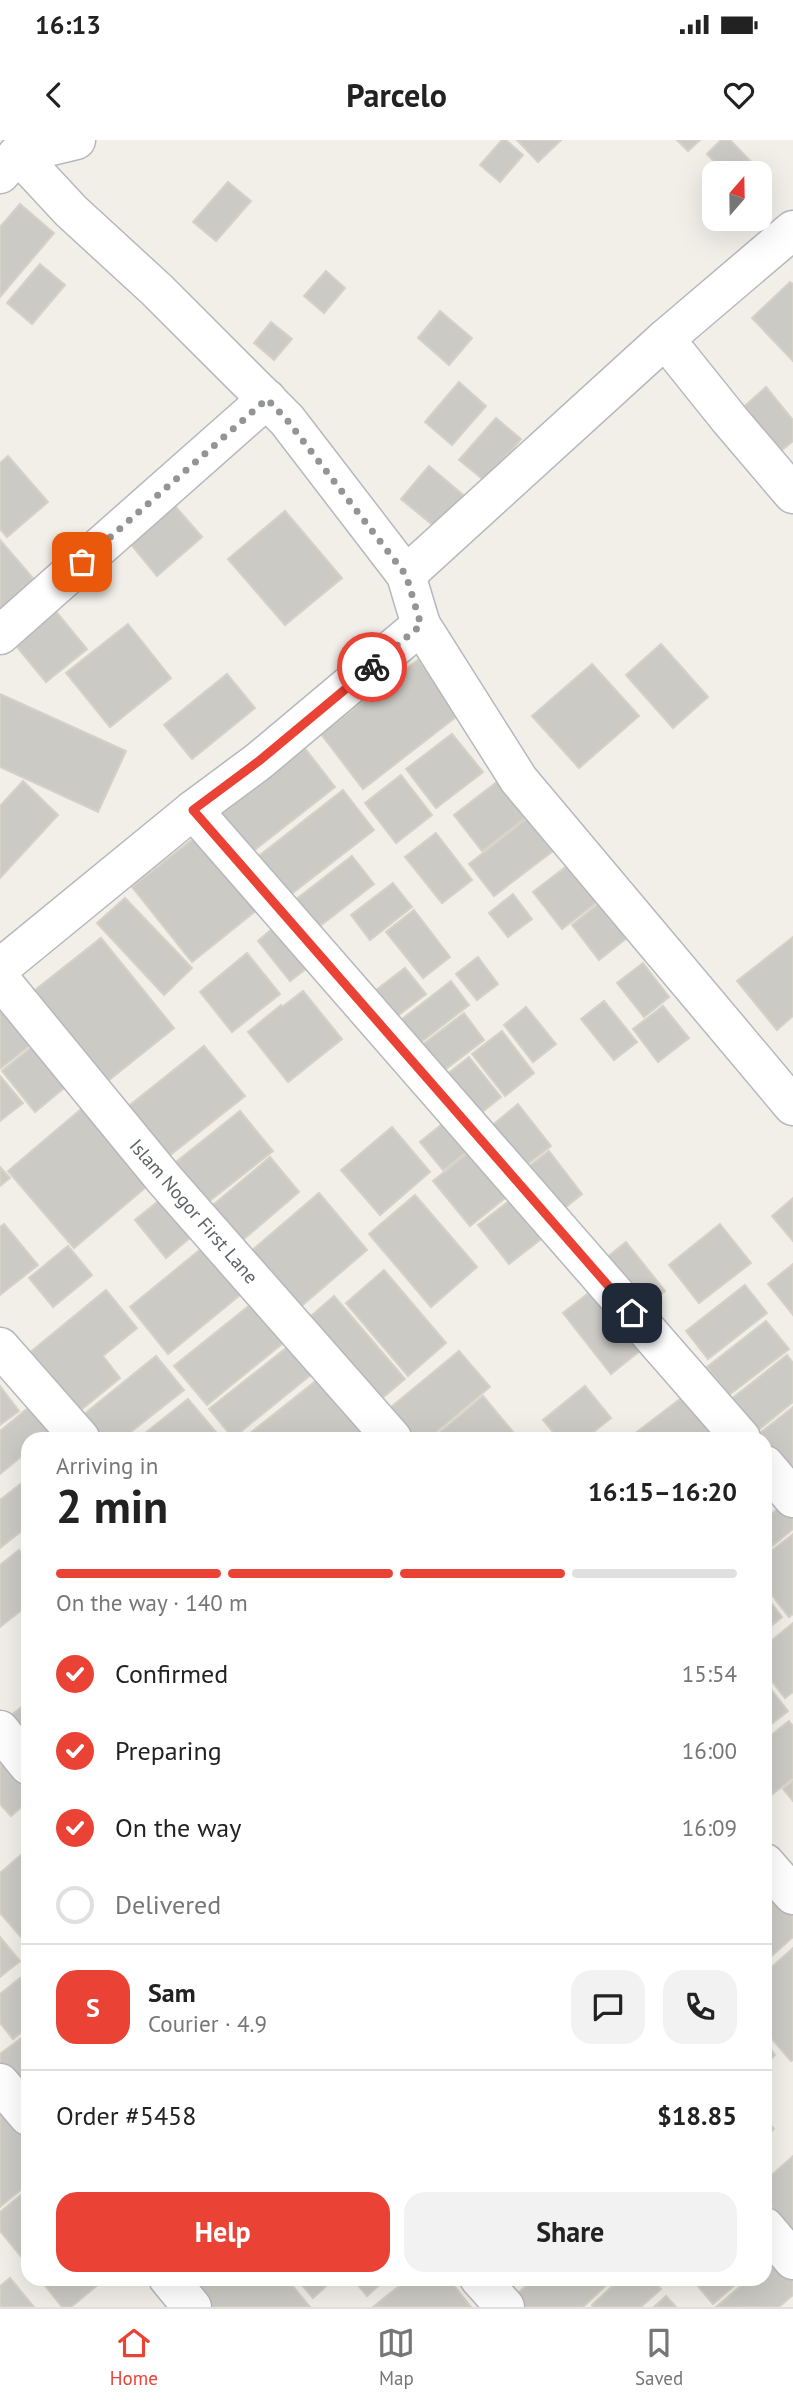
<!DOCTYPE html>
<html lang="en">
<head>
<meta charset="utf-8">
<style>
  :root { --surface:#fff; --page:#f2f2f2; --text:#222; --muted:#767676; --line:#e0e0e0; --accent:#ea4335 }
  body { margin:0; font-family:"PT Sans",sans-serif; background:var(--page); color:var(--text); height:100vh; display:flex; flex-direction:column; font-size:26px; white-space:nowrap }
  * { box-sizing:border-box; margin:0 }
  p { font-size:23px; color:var(--muted) }
  .icon { flex:none; width:38px; height:38px; fill:none; stroke:currentColor; stroke-width:2; stroke-linecap:round; stroke-linejoin:round }
  .map { position:relative; flex:1; overflow:hidden }
  .details { position:absolute; left:21px; top:1292px; width:751px; height:854px; display:flex; flex-direction:column; background:var(--surface); border-radius:21px; box-shadow:0 7px 28px #0002 }
  .details>* { flex:none }
  .needle { width:46px; rotate:20deg }
  .controls { position:absolute; left:702px; top:21px; display:grid; gap:14px }
  .controls a { display:grid; place-items:center; width:70px; height:70px; border-radius:14px; background:var(--surface); box-shadow:0 7px 28px #0002; font-size:35px }
  .pin { position:absolute; display:grid; place-items:center; width:60px; height:60px; color:#fff; margin:-30px; border-radius:14px; box-shadow:0 4px 10px #0006 }
  .courier { position:absolute; display:grid; place-items:center; width:70px; height:70px; margin:-35px; border:5px solid #ea4335; border-radius:50%; background:#fff; color:#222; box-shadow:0 2px 9px #0007 }
  .head em { font-style:normal; font-weight:700 }
  .head div { display:flex; flex-direction:column-reverse }
  .head { display:flex; align-items:center; justify-content:space-between; height:119px; padding:0 35px }
  h1 { font-size:46px; font-weight:700; line-height:52px }
  .bar { display:grid; grid-template-columns:repeat(4,1fr); gap:10px 7px; align-content:center; height:84px; padding:0 35px }
  .bar i { height:9px; border-radius:5px; background:var(--line) }
  .bar .active { background:var(--accent) }
  .bar p { grid-column:span 4 }
  .line { display:flex; align-items:center; gap:18px; padding:0 35px; border-top:2px solid var(--line) }
  .line div { flex:1 }
  .round { display:grid; place-items:center; flex:none; width:74px; height:74px; border-radius:21px; background:var(--page) }
  ol { padding:0 35px; list-style:none }
  li { display:flex; align-items:center; gap:21px; height:77px }
  li p { margin-inline-start:auto }
  li .icon { padding:7px; border-radius:50%; background:var(--accent); color:#fff; stroke-width:4 }
  li:last-child { color:var(--muted) }
  li i { width:38px; height:38px; border:4px solid var(--line); border-radius:50% }
  .cta { display:flex; gap:14px; margin-top:auto; padding:14px 35px }
  .cta a { flex:1; height:80px; border-radius:21px; background:var(--accent); color:#fff; font-size:28px; font-weight:700; line-height:80px; text-align:center }
  .cta a+a { background:var(--page); color:var(--text) }
  .status { display:flex; justify-content:space-between; align-items:center; height:49px; padding:0 35px; background:var(--surface); direction:ltr }
  .status svg { height:19px; fill:currentColor }
  header { display:flex; justify-content:space-between; align-items:center; height:91px; padding:0 35px; background:var(--surface); font-size:32px; font-weight:700 }
  .menu { display:flex; justify-content:space-around; align-items:center; height:98px; border-top:2px solid var(--line); background:var(--surface); font-size:19px; color:var(--muted) }
  .menu a { display:grid; justify-items:center; gap:4px }
  .menu .active { color:var(--accent) }
  .map>svg:first-child { display:block }
  .building { fill:#cccac5; stroke:#d6d1c6; stroke-width:2 }
  .lines { fill:none; stroke-linecap:round; stroke-linejoin:round }
  .minor-casing { stroke:#b5b8bc; stroke-width:41 }
  .minor { stroke:#fff; stroke-width:38 }
  .done { stroke:#929495; stroke-width:7; stroke-dasharray:0 12.6 }
  .route { stroke:#ea4335; stroke-width:9 }
  .labels { text-anchor:middle; stroke-width:5; stroke-linejoin:round; paint-order:stroke }
  .street-label { font-size:19px; fill:#5f6368; stroke:#fff }
</style>
</head>
<body>
<div class="status"><b>16:13</b><svg viewBox="0 0 49 12"><path d="M0 12V9h3v3zM5 12V6h3v6zM10 12V3h3v9zM15 12V0h3v12zM26 1h20v11H26zM47 4h2v5h-2z"/></svg></div>
<header><svg class="icon" aria-label="back" viewBox="0 0 24 24"><path d="M15 5l-7 7 7 7"/></svg>Parcelo<svg class="icon" aria-label="heart" viewBox="0 0 24 24"><path d="M12 20l-8-8c-3-5 5-10 8-4 3-6 11-1 8 4z"/></svg></header>
<div class="map">
<svg width="793" height="2167" viewBox="0 0 793 2167">
  <rect width="100%" height="100%" fill="#f1efe8"/>
  <g class="building">
    <polygon points="502,0 506,0 523,15 500,42 480,25"/>
    <polygon points="517,0 561,0 538,22"/>
    <polygon points="677,0 700,0 688,11"/>
    <polygon points="721,0 730,0 760,31 758,33 725,33 707,14"/>
    <polygon points="228,42 251,61 216,101 193,82"/>
    <polygon points="20,64 54,93 0,157 0,87"/>
    <polygon points="40,124 65,145 32,184 7,163"/>
    <polygon points="326,131 345,148 324,173 304,156"/>
    <polygon points="790,142 793,144 793,221 752,178"/>
    <polygon points="440,171 472,198 449,225 418,198"/>
    <polygon points="271,182 292,199 274,220 254,203"/>
    <polygon points="459,242 486,266 452,305 425,282"/>
    <polygon points="766,247 793,280 793,301 776,315 739,271"/>
    <polygon points="496,278 521,299 485,341 459,320"/>
    <polygon points="8,316 48,362 7,397 0,389 0,323"/>
    <polygon points="429,326 468,359 440,391 401,359"/>
    <polygon points="169,359 202,397 157,436 125,397"/>
    <polygon points="285,371 342,438 285,485 228,419"/>
    <polygon points="0,400 37,443 4,472 0,467"/>
    <polygon points="48,462 87,509 46,542 7,495"/>
    <polygon points="128,484 171,538 110,587 66,533"/>
    <polygon points="661,504 708,557 673,588 626,535"/>
    <polygon points="418,520 461,573 363,649 321,594"/>
    <polygon points="592,524 639,576 579,628 532,576"/>
    <polygon points="227,534 255,568 192,619 164,585"/>
    <polygon points="0,554 126,611 98,672 0,627"/>
    <polygon points="452,594 483,632 436,668 406,629"/>
    <polygon points="300,602 335,647 242,720 206,674"/>
    <polygon points="401,635 432,675 396,703 365,663"/>
    <polygon points="502,638 530,674 482,711 454,675"/>
    <polygon points="23,641 58,675 0,738 0,666"/>
    <polygon points="343,650 374,690 286,758 255,719"/>
    <polygon points="528,678 553,711 494,756 469,724"/>
    <polygon points="202,692 262,766 192,822 132,747"/>
    <polygon points="436,693 472,740 442,763 405,717"/>
    <polygon points="352,716 374,744 316,789 294,761"/>
    <polygon points="567,726 597,762 562,789 533,752"/>
    <polygon points="393,743 412,767 370,800 351,775"/>
    <polygon points="513,754 532,779 508,797 489,773"/>
    <polygon points="125,758 192,828 164,855 97,783"/>
    <polygon points="601,762 628,797 599,820 572,785"/>
    <polygon points="414,770 450,817 423,838 386,792"/>
    <polygon points="279,783 312,824 290,841 258,801"/>
    <polygon points="793,797 793,876 777,890 737,841"/>
    <polygon points="101,798 174,888 99,948 25,858"/>
    <polygon points="247,813 280,854 232,892 200,852"/>
    <polygon points="478,817 498,844 477,860 456,834"/>
    <polygon points="643,823 669,857 644,877 617,843"/>
    <polygon points="405,828 426,854 387,884 367,857"/>
    <polygon points="451,841 469,865 416,906 397,883"/>
    <polygon points="303,851 342,899 288,942 248,892 281,865 282,867"/>
    <polygon points="604,861 637,902 614,920 581,879"/>
    <polygon points="0,866 38,899 1,928 0,926"/>
    <polygon points="663,866 689,898 658,922 633,889"/>
    <polygon points="526,867 556,904 533,922 504,885"/>
    <polygon points="464,873 484,900 434,938 413,912"/>
    <polygon points="502,891 534,933 505,956 472,914"/>
    <polygon points="38,902 70,943 35,972 2,931"/>
    <polygon points="204,906 245,956 160,1023 120,973"/>
    <polygon points="469,917 501,957 472,980 440,940"/>
    <polygon points="0,936 23,963 0,981"/>
    <polygon points="518,964 551,1006 521,1029 488,989"/>
    <polygon points="86,965 152,1042 74,1108 8,1031"/>
    <polygon points="240,971 273,1011 203,1066 171,1026"/>
    <polygon points="451,977 474,1006 443,1030 420,1002"/>
    <polygon points="392,987 430,1032 380,1075 341,1030"/>
    <polygon points="477,1006 514,1051 470,1086 433,1041"/>
    <polygon points="549,1011 582,1054 556,1075 522,1032"/>
    <polygon points="270,1017 299,1052 237,1105 207,1070"/>
    <polygon points="0,1027 10,1038 0,1046"/>
    <polygon points="319,1053 367,1110 299,1168 250,1112"/>
    <polygon points="518,1054 550,1092 509,1124 478,1085"/>
    <polygon points="166,1055 197,1092 166,1118 135,1080"/>
    <polygon points="415,1055 477,1127 431,1167 369,1094"/>
    <polygon points="793,1058 793,1101 772,1076"/>
    <polygon points="4,1084 38,1125 0,1155 0,1087"/>
    <polygon points="720,1084 751,1123 699,1163 669,1125"/>
    <polygon points="626,1102 665,1151 639,1171 600,1123"/>
    <polygon points="207,1104 246,1150 168,1214 130,1167"/>
    <polygon points="68,1106 92,1135 53,1167 29,1138"/>
    <polygon points="793,1124 793,1175 768,1144"/>
    <polygon points="384,1130 446,1203 408,1236 346,1163"/>
    <polygon points="599,1145 647,1205 611,1234 563,1173"/>
    <polygon points="745,1145 767,1173 708,1219 686,1191"/>
    <polygon points="106,1150 137,1188 103,1216 120,1238 71,1278 22,1219"/>
    <polygon points="334,1156 405,1239 374,1265 304,1182"/>
    <polygon points="256,1160 288,1199 207,1265 174,1226"/>
    <polygon points="766,1181 789,1209 729,1255 707,1227"/>
    <polygon points="295,1201 318,1229 233,1298 209,1269"/>
    <polygon points="459,1211 490,1247 429,1298 398,1298 379,1277"/>
    <polygon points="787,1215 793,1223 793,1262 756,1292 730,1260"/>
    <polygon points="156,1216 184,1250 123,1298 95,1298 78,1279"/>
    <polygon points="327,1232 376,1298 244,1298"/>
    <polygon points="0,1246 19,1271 0,1285"/>
    <polygon points="585,1246 611,1278 586,1298 558,1298 543,1280"/>
    <polygon points="688,1253 724,1298 629,1298"/>
    <polygon points="483,1256 514,1293 507,1298 433,1298"/>
    <polygon points="39,1259 60,1285 43,1298 28,1298 28,1311 0,1334 0,1291"/>
    <polygon points="188,1259 221,1298 139,1298"/>
    <polygon points="793,1267 793,1325 783,1333 765,1310 765,1298 755,1297"/>
    <polygon points="28,1338 28,1386 0,1408 0,1360"/>
    <polygon points="784,1364 793,1375 793,1389 765,1412 765,1379"/>
    <polygon points="793,1394 793,1474 789,1477 765,1446 765,1416"/>
    <polygon points="19,1410 28,1421 28,1465 0,1487 0,1425"/>
    <polygon points="765,1455 782,1477 765,1491"/>
    <polygon points="793,1483 793,1552 785,1558 765,1532 765,1506"/>
    <polygon points="765,1542 788,1571 765,1589"/>
    <polygon points="28,1562 28,1598 10,1576"/>
    <polygon points="789,1581 793,1586 793,1638 765,1660 765,1600"/>
    <polygon points="0,1610 28,1638 28,1661 11,1676 0,1664"/>
    <polygon points="793,1641 793,1661 783,1649"/>
    <polygon points="23,1713 28,1718 28,1791 21,1797 0,1773 0,1733"/>
    <polygon points="771,1752 793,1777 793,1797 765,1822 765,1757"/>
    <polygon points="0,1797 20,1821 0,1837"/>
    <polygon points="793,1808 793,1920 791,1921 765,1891 765,1833"/>
    <polygon points="20,1838 28,1848 28,1887 13,1899 0,1883 0,1854"/>
    <polygon points="28,1893 28,1941 16,1951 0,1930 0,1914"/>
    <polygon points="765,1903 775,1915 765,1925"/>
    <polygon points="0,1950 28,1984 28,2044 0,2067"/>
    <polygon points="765,1979 774,1989 765,1997"/>
    <polygon points="793,2016 793,2091 765,2059 765,2041"/>
    <polygon points="28,2049 28,2125 0,2091 0,2072"/>
    <polygon points="779,2115 793,2132 793,2155 779,2167 716,2167 750,2138 765,2138 765,2126"/>
    <polygon points="10,2138 34,2167 0,2167 0,2146"/>
    <polygon points="39,2138 106,2138 71,2167 62,2167"/>
    <polygon points="198,2138 286,2138 310,2167 202,2167 186,2148"/>
    <polygon points="296,2138 335,2138 313,2158"/>
    <polygon points="352,2138 387,2138 367,2156"/>
    <polygon points="409,2138 448,2138 471,2167 373,2167"/>
    <polygon points="535,2138 614,2138 583,2167 509,2167 506,2164"/>
    <polygon points="621,2138 651,2138 661,2149 641,2167 593,2167 592,2165"/>
    <polygon points="691,2138 743,2138 713,2164"/>
    <polygon points="666,2156 676,2167 654,2167"/>
  </g>
  <g class="lines">
    <g class="minor-casing">
      <g id="minor">
        <polyline points="0,34 18,14 76,0"/>
        <polyline points="793,90 665,199 730,280 793,354"/>
        <polyline points="406,435 665,199"/>
        <polyline points="421,485 519,640 793,966"/>
        <polyline points="0,495 267,259"/>
        <polyline points="193,670 741,1298"/>
        <polyline points="0,828 193,670 259,621 421,485 406,435 287,280 157,150 71,71 18,14"/>
        <polyline points="0,839 165,1040 392,1298"/>
        <polyline points="0,1207 80,1298"/>
        <polyline points="765,1325 793,1358"/>
        <polyline points="0,1590 28,1625"/>
        <polyline points="765,1723 793,1755"/>
        <polyline points="0,1943 28,1976"/>
        <polyline points="765,2087 793,2120"/>
        <polyline points="168,2138 192,2167"/>
        <polyline points="479,2138 505,2167"/>
      </g>
    </g>
    <use href="#minor" class="minor"/>
  </g>
  <g class="lines">
    <polyline class="done" points="82,422 267,259 287,280 406,435 421,485 372,527"/>
    <polyline class="route" points="372,527 259,621 193,670 632,1173"/>
  </g>
  <g class="labels">
    <g class="street-label">
      <text transform="translate(194 1071) rotate(49)" y="7">Islam Nogor First Lane</text>
    </g>
  </g>
</svg>
<div class="controls">
<a><svg class="needle" viewBox="-14 -14 28 28"><path d="M0-13l5 13h-10z" fill="#e53935"/><path d="M0 13l5-13h-10z" fill="#767676"/></svg></a>
</div>
<div class="pin" style="left:82px;top:422px;background:#ea580c"><svg class="icon" aria-label="bag" viewBox="0 0 24 24"><path d="M5 8h14l-1 12H6zM9 8a3 3 0 0 1 6 0"/></svg></div>
<div class="pin" style="left:632px;top:1173px;background:#1f2937"><svg class="icon" aria-label="home" viewBox="0 0 24 24"><path d="M3 11l9-7 9 7M6 9v11h12V9"/></svg></div>
<div class="courier" style="left:372px;top:527px"><svg class="icon" aria-label="bike" viewBox="0 0 24 24"><circle cx="6" cy="16" r="4"/><circle cx="18" cy="16" r="4"/><path d="M6 16l4-8h5l3 8M10 8l3 8H6M13 5h3"/></svg></div>
<section class="details">
<div class="head"><div><h1>2 min</h1><p>Arriving in</p></div><em>16:15–16:20</em></div>
<div class="bar"><i class="active"></i><i class="active"></i><i class="active"></i><i></i><p>On the way · 140 m</p></div>
<ol>
<li><svg class="icon" aria-label="check" viewBox="0 0 24 24"><path d="M5 12l5 5 9-10"/></svg>Confirmed<p>15:54</p></li>
<li><svg class="icon" aria-label="check" viewBox="0 0 24 24"><path d="M5 12l5 5 9-10"/></svg>Preparing<p>16:00</p></li>
<li><svg class="icon" aria-label="check" viewBox="0 0 24 24"><path d="M5 12l5 5 9-10"/></svg>On the way<p>16:09</p></li>
<li><i></i>Delivered</li>
</ol>
<div class="line" style="height:126px"><b class="round" style="background:var(--accent);color:#fff">S</b><div><b>Sam</b><p>Courier · 4.9</p></div><a class="round"><svg class="icon" aria-label="chat" viewBox="0 0 24 24"><path d="M4 5h16v11H9l-5 4z"/></svg></a><a class="round"><svg class="icon" aria-label="phone" viewBox="0 0 24 24"><path d="M5 4h4l2 5-3 2q2 4 5 5l2-3 5 2v4C11 20 4 13 5 4z"/></svg></a></div>
<div class="line" style="height:91px"><div>Order #5458</div><b>$18.85</b></div>
<div class="cta"><a>Help</a><a>Share</a></div>
</section>
</div>
<nav class="menu">
<a class="active"><svg class="icon" aria-label="home" viewBox="0 0 24 24"><path d="M3 11l9-7 9 7M6 9v11h12V9"/></svg>Home</a>
<a><svg class="icon" aria-label="map" viewBox="0 0 24 24"><path d="M3 6l6-2 6 2 6-2v14l-6 2-6-2-6 2zM9 4v14M15 6v14"/></svg>Map</a>
<a><svg class="icon" aria-label="saved" viewBox="0 0 24 24"><path d="M7 4h10v16l-5-4-5 4z"/></svg>Saved</a>
</nav>
</body>
</html>
